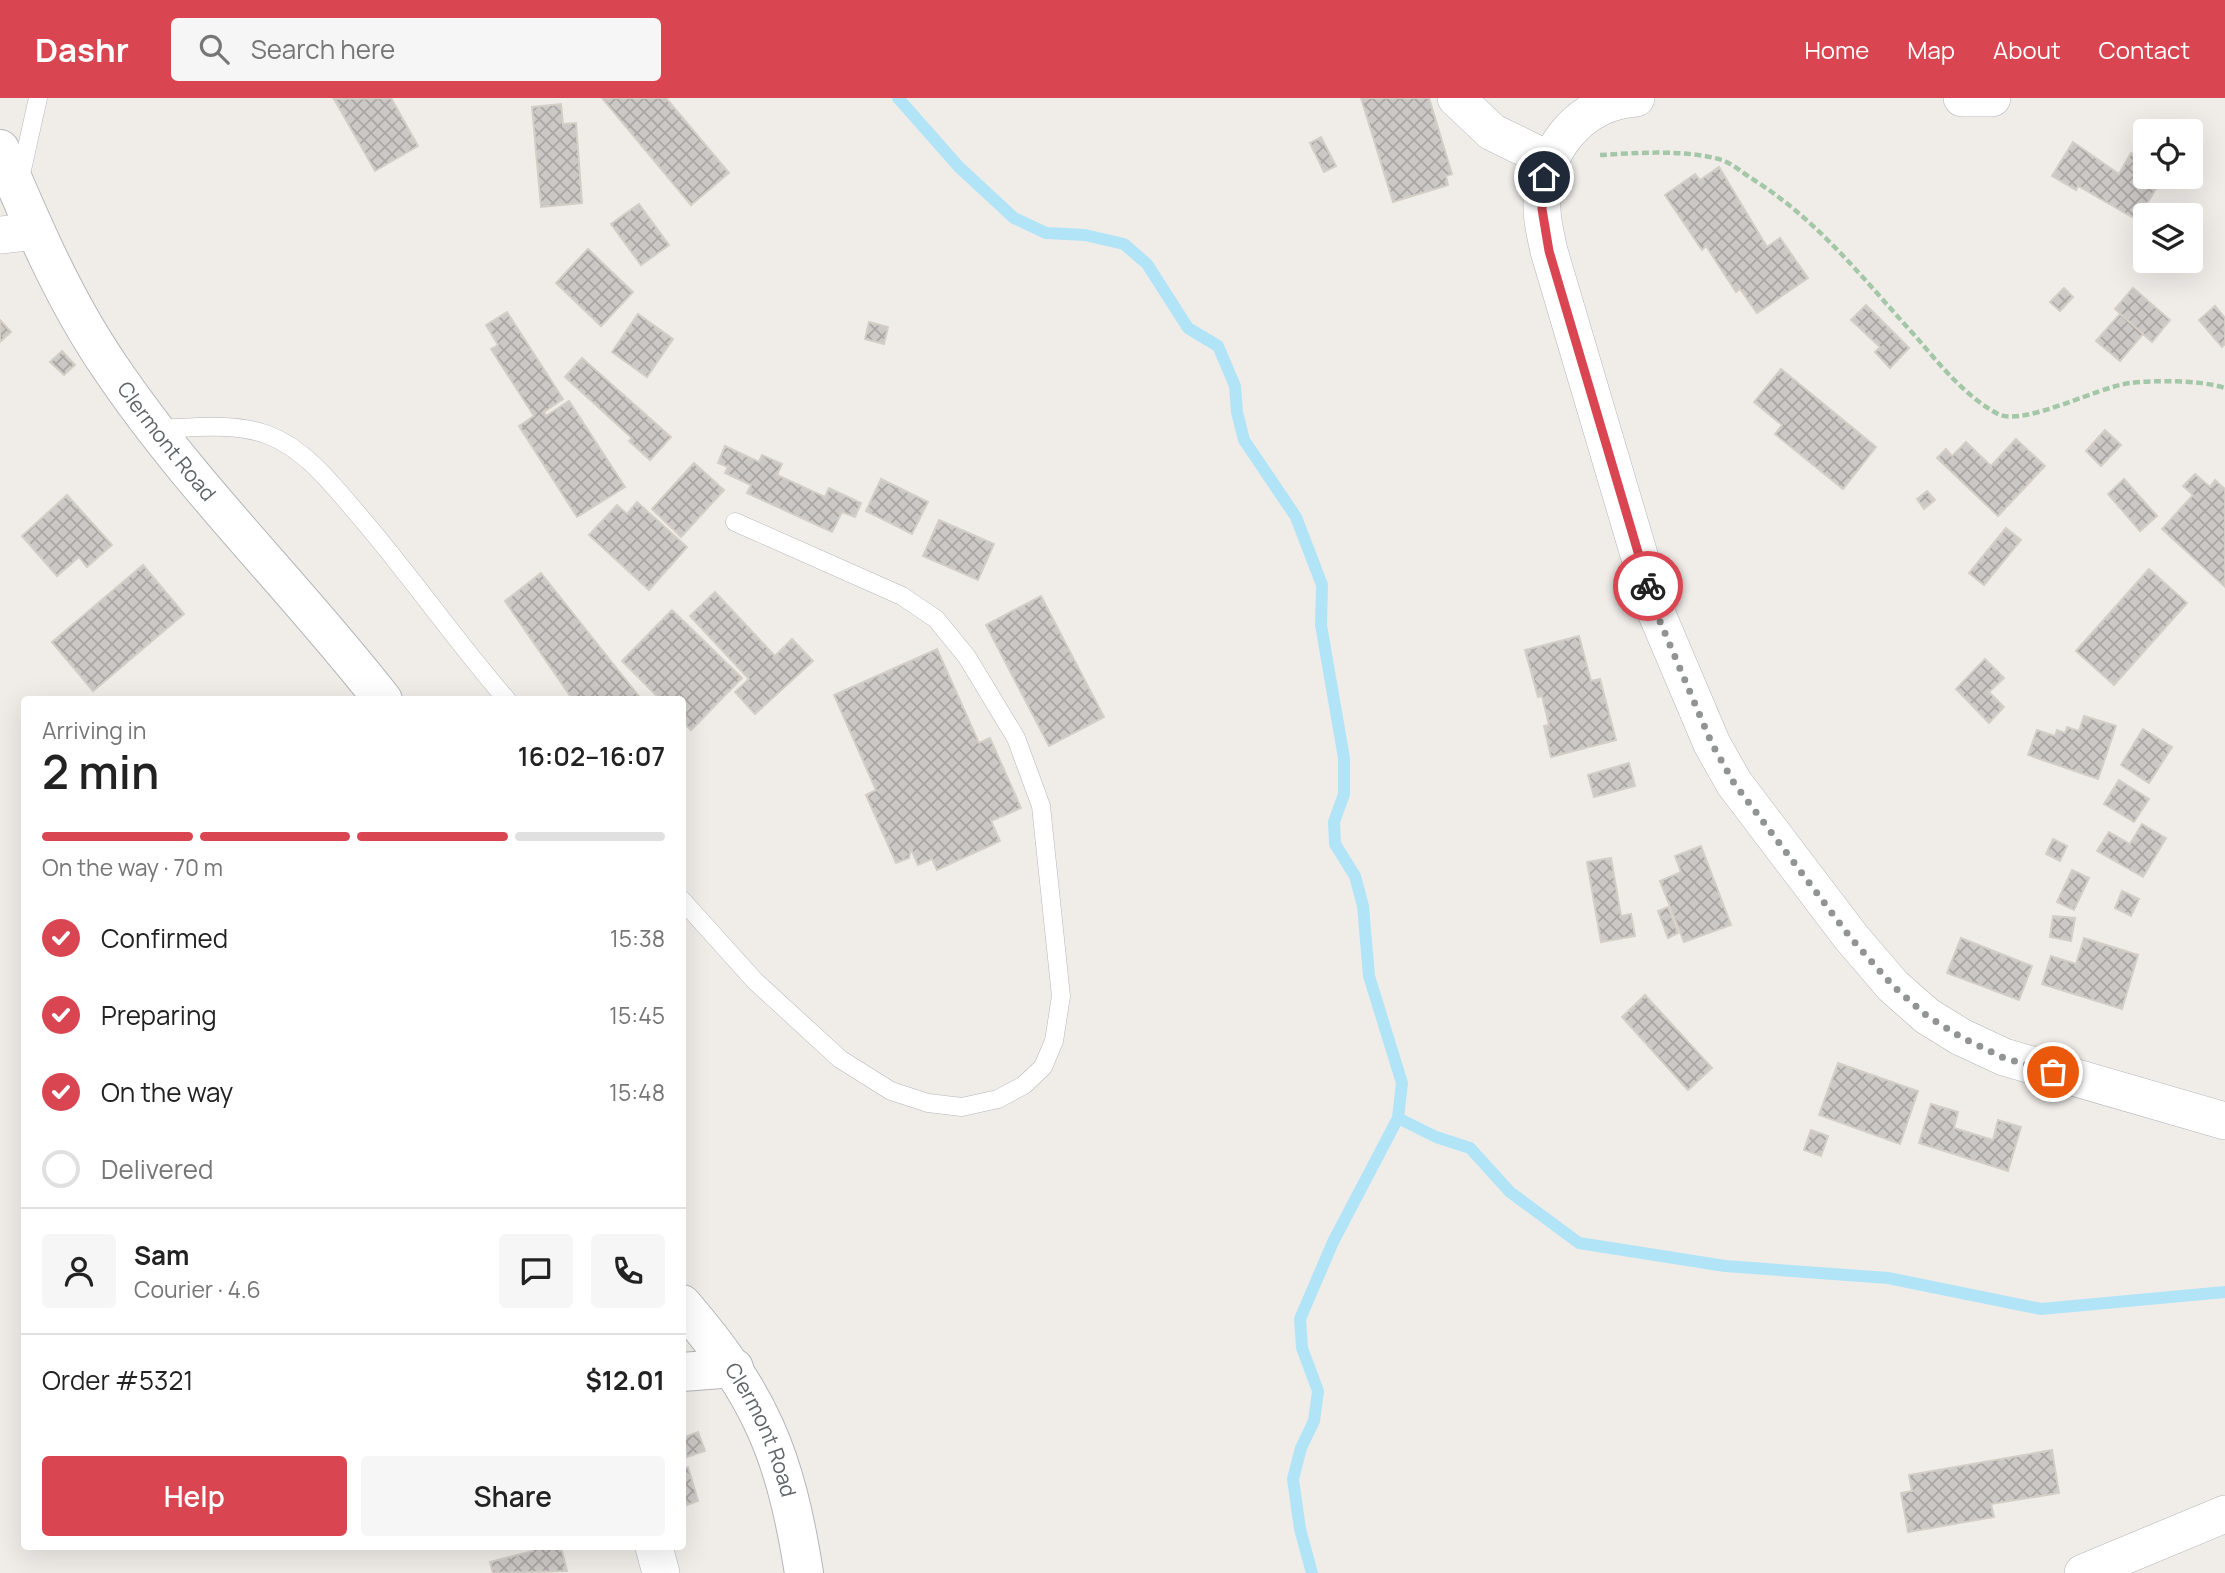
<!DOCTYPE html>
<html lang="en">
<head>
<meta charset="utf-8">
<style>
  :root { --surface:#fff; --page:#f6f6f6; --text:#222; --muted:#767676; --line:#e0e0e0; --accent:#d94652 }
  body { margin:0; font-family:Manrope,sans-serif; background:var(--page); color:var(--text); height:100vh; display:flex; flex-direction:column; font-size:26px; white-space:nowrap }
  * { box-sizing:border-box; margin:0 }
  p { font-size:23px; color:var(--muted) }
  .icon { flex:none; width:38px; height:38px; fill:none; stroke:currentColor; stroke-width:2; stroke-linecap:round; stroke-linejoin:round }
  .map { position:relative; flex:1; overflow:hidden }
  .sheet { position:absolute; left:21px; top:598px; width:665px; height:854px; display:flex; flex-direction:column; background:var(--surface); border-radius:7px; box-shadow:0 7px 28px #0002 }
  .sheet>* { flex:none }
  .fabs { position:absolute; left:2133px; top:21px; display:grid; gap:14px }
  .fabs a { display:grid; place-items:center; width:70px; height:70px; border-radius:7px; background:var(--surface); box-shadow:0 7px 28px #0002; font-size:35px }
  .pin { position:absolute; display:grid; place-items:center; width:60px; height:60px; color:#fff; margin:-30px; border:4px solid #fff; border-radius:50%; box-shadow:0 2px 7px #0007 }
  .courier { position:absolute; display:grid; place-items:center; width:70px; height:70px; margin:-35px; border:5px solid #d94652; border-radius:50%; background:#fff; color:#222; box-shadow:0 2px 9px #0007 }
  .headline em { font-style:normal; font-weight:600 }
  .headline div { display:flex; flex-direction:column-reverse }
  .headline { display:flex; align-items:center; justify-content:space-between; height:119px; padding:0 21px }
  h1 { font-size:46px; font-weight:600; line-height:52px }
  .bar { display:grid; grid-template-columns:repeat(4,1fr); gap:10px 7px; align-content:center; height:84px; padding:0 21px }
  .bar i { height:9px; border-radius:5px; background:var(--line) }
  .bar .active { background:var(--accent) }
  .bar p { grid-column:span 4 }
  .line { display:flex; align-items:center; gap:18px; padding:0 21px; border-top:2px solid var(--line) }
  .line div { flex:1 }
  .round { display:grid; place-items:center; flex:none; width:74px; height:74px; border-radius:7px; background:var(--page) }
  ol { padding:0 21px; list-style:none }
  li { display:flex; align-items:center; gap:21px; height:77px }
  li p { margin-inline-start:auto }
  li .icon { padding:7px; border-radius:50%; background:var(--accent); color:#fff; stroke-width:4 }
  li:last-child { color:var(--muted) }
  li i { width:38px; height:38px; border:4px solid var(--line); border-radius:50% }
  .button { display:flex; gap:14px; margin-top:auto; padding:14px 21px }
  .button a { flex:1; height:80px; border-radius:7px; background:var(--accent); color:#fff; font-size:28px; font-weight:600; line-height:80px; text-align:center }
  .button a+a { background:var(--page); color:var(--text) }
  header { display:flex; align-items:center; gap:42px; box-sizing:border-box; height:98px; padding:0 35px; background:var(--accent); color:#fff }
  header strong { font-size:33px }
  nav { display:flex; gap:38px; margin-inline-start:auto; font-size:24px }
  .search { width:490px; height:63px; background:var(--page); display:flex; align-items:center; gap:18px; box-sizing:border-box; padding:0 24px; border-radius:7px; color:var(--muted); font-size:26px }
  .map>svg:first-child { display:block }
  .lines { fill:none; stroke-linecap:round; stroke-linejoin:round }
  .stream { stroke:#b2e4f7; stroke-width:12 }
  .building { fill:url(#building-cross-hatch); stroke:#d4cec7; stroke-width:2 }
  .lane-casing { stroke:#b3b6b9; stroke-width:19 }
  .street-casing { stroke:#b3b6b9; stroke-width:38 }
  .secondary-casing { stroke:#b3b6b9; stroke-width:40 }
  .path { stroke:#a4c7a8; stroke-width:4.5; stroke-dasharray:7 3.5; stroke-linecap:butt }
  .lane { stroke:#fff; stroke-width:18 }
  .street { stroke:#fff; stroke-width:37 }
  .secondary { stroke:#fff; stroke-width:38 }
  .done { stroke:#929494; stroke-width:7; stroke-dasharray:0 12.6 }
  .route { stroke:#d94652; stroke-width:9 }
  .labels { text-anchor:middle; stroke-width:6; stroke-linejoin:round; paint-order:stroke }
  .street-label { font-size:21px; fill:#606467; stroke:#fff }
</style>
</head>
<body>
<header>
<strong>Dashr</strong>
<div class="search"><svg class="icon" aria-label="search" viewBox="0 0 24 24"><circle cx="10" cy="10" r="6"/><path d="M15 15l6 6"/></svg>Search here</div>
<nav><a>Home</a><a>Map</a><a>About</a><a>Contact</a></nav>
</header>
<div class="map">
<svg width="2225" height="1475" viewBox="0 0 2225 1475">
  <defs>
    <pattern id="building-cross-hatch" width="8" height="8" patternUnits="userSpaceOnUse" patternTransform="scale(1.75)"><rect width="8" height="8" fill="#ccc8c5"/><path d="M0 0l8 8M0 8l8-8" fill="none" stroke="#a9a6a4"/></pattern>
  </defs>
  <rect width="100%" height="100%" fill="#f0ede9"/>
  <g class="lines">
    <g class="stream">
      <polyline points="898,0 959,69 1014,120 1046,135 1085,137 1124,146 1147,166 1188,230 1218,248 1235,288 1237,314 1244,342 1296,419 1322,487 1321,527 1344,660 1344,696 1334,724 1335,746 1355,778 1363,808 1369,878 1402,985 1398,1020 1333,1144 1300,1221 1302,1250 1318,1293 1314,1323 1301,1350 1293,1381 1300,1431 1312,1475"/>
      <polyline points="1398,1020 1436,1039 1470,1050 1510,1094 1579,1145 1725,1168 1888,1180 2041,1211 2225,1194"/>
    </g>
  </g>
  <g class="building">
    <polygon points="391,0 418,48 375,73 334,1"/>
    <polygon points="602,0 666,0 729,75 691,107"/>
    <polygon points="1361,0 1429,0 1452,76 1446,78 1448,87 1393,104"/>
    <polygon points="561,6 563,26 576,25 582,105 541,109 532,9"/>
    <polygon points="1321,39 1336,68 1324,74 1310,45"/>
    <polygon points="2073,44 2119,76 2131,55 2146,64 2146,79 2163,79 2137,122 2078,88 2076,92 2052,78"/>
    <polygon points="1719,69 1767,149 1780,140 1808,180 1757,215 1740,191 1736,194 1706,148 1702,152 1665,97 1695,76 1700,82"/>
    <polygon points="639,106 669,147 641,167 611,126"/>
    <polygon points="588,151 633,194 601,228 556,185"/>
    <polygon points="2064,190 2073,199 2060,213 2050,204"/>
    <polygon points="2133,190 2170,222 2152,244 2115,211"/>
    <polygon points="1866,207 1909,250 1890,270 1875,254 1880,249 1851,222"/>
    <polygon points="2215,208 2225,220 2225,246 2222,249 2199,222"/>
    <polygon points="507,214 563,301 544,314 546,318 569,303 625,389 577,419 519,328 534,318 491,251 498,247 486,227"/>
    <polygon points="638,216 673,241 647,279 612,254"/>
    <polygon points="2120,216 2143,236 2120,263 2096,243"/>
    <polygon points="0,222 11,234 0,244"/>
    <polygon points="869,224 888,229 884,246 865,241"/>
    <polygon points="62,253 75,267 64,277 50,264"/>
    <polygon points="582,260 671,339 650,362 629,343 632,340 565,279"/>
    <polygon points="1781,271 1876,349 1843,391 1775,336 1782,327 1754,304"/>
    <polygon points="2105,332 2121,347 2101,368 2086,353"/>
    <polygon points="2016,341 2045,368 1998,418 1937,360 1946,351 1952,358 1966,344 1991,368"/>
    <polygon points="725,348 759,364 762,357 782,366 777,377 825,399 829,390 861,405 855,419 842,414 832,434 747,395 751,387 725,375 728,369 718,365"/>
    <polygon points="694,365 724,392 681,439 652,411"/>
    <polygon points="2195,376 2210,389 2215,382 2225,391 2225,489 2162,431 2193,397 2183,388"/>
    <polygon points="881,381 928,404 912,436 866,413"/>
    <polygon points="2124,381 2157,418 2140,433 2108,396"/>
    <polygon points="1927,393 1935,402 1924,411 1917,401"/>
    <polygon points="67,397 112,447 87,469 79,459 57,478 22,438"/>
    <polygon points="637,404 687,449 649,492 589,437 617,407 627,416"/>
    <polygon points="939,422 994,446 978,482 923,458"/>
    <polygon points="2006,430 2021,442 1984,487 1969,475"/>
    <polygon points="143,467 184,516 93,593 52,544"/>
    <polygon points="2149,471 2187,505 2114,587 2076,553"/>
    <polygon points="541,475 614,567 642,602 573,602 505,503"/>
    <polygon points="715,494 775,558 792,541 813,563 755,616 735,594 749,581 690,518"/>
    <polygon points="1041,498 1104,619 1049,648 986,527"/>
    <polygon points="672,512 742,580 691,632 682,623 682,602 661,602 622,563"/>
    <polygon points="1579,538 1591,583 1600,581 1616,642 1551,659 1544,628 1549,627 1542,598 1538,599 1525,552"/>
    <polygon points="937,551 979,645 990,640 1021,710 991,723 1000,743 937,772 932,761 918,767 911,751 909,760 896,765 866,697 876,692 834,597"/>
    <polygon points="1985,561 2004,580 1989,594 2004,609 1989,625 1956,591"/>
    <polygon points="2084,618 2116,628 2098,681 2028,657 2037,632 2055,638 2057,632 2065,635 2067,629 2079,633"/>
    <polygon points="2143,631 2172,649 2149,685 2121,667"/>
    <polygon points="1629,665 1635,688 1594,699 1588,677"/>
    <polygon points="2119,682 2149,701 2134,724 2104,706"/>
    <polygon points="2142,726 2166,740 2143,779 2097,753 2109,734 2130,746"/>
    <polygon points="2053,741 2067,748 2060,763 2046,756"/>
    <polygon points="1701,748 1731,827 1684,844 1660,783 1681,774 1675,758"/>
    <polygon points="1611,760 1621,818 1631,816 1635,838 1601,844 1587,764"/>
    <polygon points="2072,772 2089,780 2074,812 2057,804"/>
    <polygon points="2122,793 2139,801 2131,818 2115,810"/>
    <polygon points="1668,809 1678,835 1668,840 1658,813"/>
    <polygon points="2053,818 2075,820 2071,843 2050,839"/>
    <polygon points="1961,840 2032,868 2019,902 1947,875"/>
    <polygon points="2084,840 2138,857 2122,911 2042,886 2051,858 2076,866"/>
    <polygon points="1645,897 1712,970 1688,992 1622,919"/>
    <polygon points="1838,965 1918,993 1900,1046 1819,1017"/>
    <polygon points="1931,1006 1958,1014 1954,1030 1993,1042 1998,1022 2021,1029 2008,1073 1919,1045"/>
    <polygon points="1811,1032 1828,1038 1821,1058 1804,1052"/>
    <polygon points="698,1334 705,1353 687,1359 682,1340"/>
    <polygon points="2052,1352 2059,1395 1991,1406 1994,1419 1908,1434 1901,1395 1912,1393 1909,1377"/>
    <polygon points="688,1369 698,1403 684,1408 682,1371"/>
    <polygon points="531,1449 561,1449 567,1473 493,1475 490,1464 533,1453"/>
  </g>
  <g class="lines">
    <g class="lane-casing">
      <g id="lane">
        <polyline points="19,85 38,0"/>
        <path d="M156,331C192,330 234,324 268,337C305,351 331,385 356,414C409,475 454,541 507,602"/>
        <polyline points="682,802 755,883 840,961 891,993 928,1005 962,1009 998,1001 1024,987 1043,969 1054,943 1061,898 1041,708 1016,640 967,559 936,521 902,498 735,424"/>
      </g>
    </g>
    <g class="street-casing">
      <g id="street">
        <polyline points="1456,0 1492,34 1549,62"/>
        <path d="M1636,0C1579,4 1540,54 1542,110C1542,124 1546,139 1549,153L1656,514L1712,646L1734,685L1851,839L1893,888L1927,918L1961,939L2004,959L2225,1023"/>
        <polyline points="1962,0 1992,0"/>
        <polyline points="0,137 35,133"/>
        <polyline points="654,1449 661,1475"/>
        <polyline points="2083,1475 2225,1416"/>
      </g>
    </g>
    <g class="secondary-casing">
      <g id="secondary">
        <path id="s1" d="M0,51C32,126 64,202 110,269C190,388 295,489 383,602"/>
        <path id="s2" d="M682,1206C761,1298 785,1356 804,1475"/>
        <polyline points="682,1274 734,1270"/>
      </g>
    </g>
    <path class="path" d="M1600,57C1639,55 1684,51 1722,62C1733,66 1744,76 1754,82C1819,123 1865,183 1917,240C1940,267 1966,299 1998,316C2023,329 2098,289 2130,285C2157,282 2200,282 2225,290"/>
    <use href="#lane" class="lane"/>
    <use href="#street" class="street"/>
    <use href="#secondary" class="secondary"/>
  </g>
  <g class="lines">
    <polyline class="done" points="1648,488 1656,514 1712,646 1734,685 1850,839 1893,888 1927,918 1961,939 2004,960 2053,974"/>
    <polyline class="route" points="1544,79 1542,111 1549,153 1648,488"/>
  </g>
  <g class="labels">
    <g class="street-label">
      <text dy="7" stroke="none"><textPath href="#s1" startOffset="338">Clermont Road</textPath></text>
      <text dy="7" stroke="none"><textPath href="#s2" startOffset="150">Clermont Road</textPath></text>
    </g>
  </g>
</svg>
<div class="fabs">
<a><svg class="icon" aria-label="locate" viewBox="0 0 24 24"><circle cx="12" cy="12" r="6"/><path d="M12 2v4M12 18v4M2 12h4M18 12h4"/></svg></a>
<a><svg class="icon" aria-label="layers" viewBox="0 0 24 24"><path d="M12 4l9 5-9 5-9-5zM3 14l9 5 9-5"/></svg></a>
</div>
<div class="pin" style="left:2053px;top:974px;background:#ea580c"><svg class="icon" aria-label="bag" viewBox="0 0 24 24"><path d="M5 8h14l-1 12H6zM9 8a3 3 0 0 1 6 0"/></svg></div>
<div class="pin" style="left:1544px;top:79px;background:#1f2937"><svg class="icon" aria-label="home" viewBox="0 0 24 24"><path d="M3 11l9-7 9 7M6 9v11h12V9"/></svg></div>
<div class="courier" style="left:1648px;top:488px"><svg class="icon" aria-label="bike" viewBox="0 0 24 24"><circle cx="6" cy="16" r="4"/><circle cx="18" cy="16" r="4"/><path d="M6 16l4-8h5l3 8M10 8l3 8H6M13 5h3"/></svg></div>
<section class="sheet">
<div class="headline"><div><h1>2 min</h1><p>Arriving in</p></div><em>16:02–16:07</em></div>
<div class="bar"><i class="active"></i><i class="active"></i><i class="active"></i><i></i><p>On the way · 70 m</p></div>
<ol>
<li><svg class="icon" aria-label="check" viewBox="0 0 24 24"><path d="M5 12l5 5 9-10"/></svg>Confirmed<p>15:38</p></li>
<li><svg class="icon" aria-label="check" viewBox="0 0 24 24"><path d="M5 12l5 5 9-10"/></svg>Preparing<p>15:45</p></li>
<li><svg class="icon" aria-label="check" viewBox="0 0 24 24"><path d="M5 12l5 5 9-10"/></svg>On the way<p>15:48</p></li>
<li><i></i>Delivered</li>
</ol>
<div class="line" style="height:126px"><a class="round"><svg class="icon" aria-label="person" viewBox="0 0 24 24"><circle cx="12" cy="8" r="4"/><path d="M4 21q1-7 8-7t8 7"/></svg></a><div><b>Sam</b><p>Courier · 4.6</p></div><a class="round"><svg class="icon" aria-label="chat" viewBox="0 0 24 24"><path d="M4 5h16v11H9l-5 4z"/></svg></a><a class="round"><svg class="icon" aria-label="phone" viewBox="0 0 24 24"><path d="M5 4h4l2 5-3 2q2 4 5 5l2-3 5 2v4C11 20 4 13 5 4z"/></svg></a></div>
<div class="line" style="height:91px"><div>Order #5321</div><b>$12.01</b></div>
<div class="button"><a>Help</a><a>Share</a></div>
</section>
</div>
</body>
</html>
